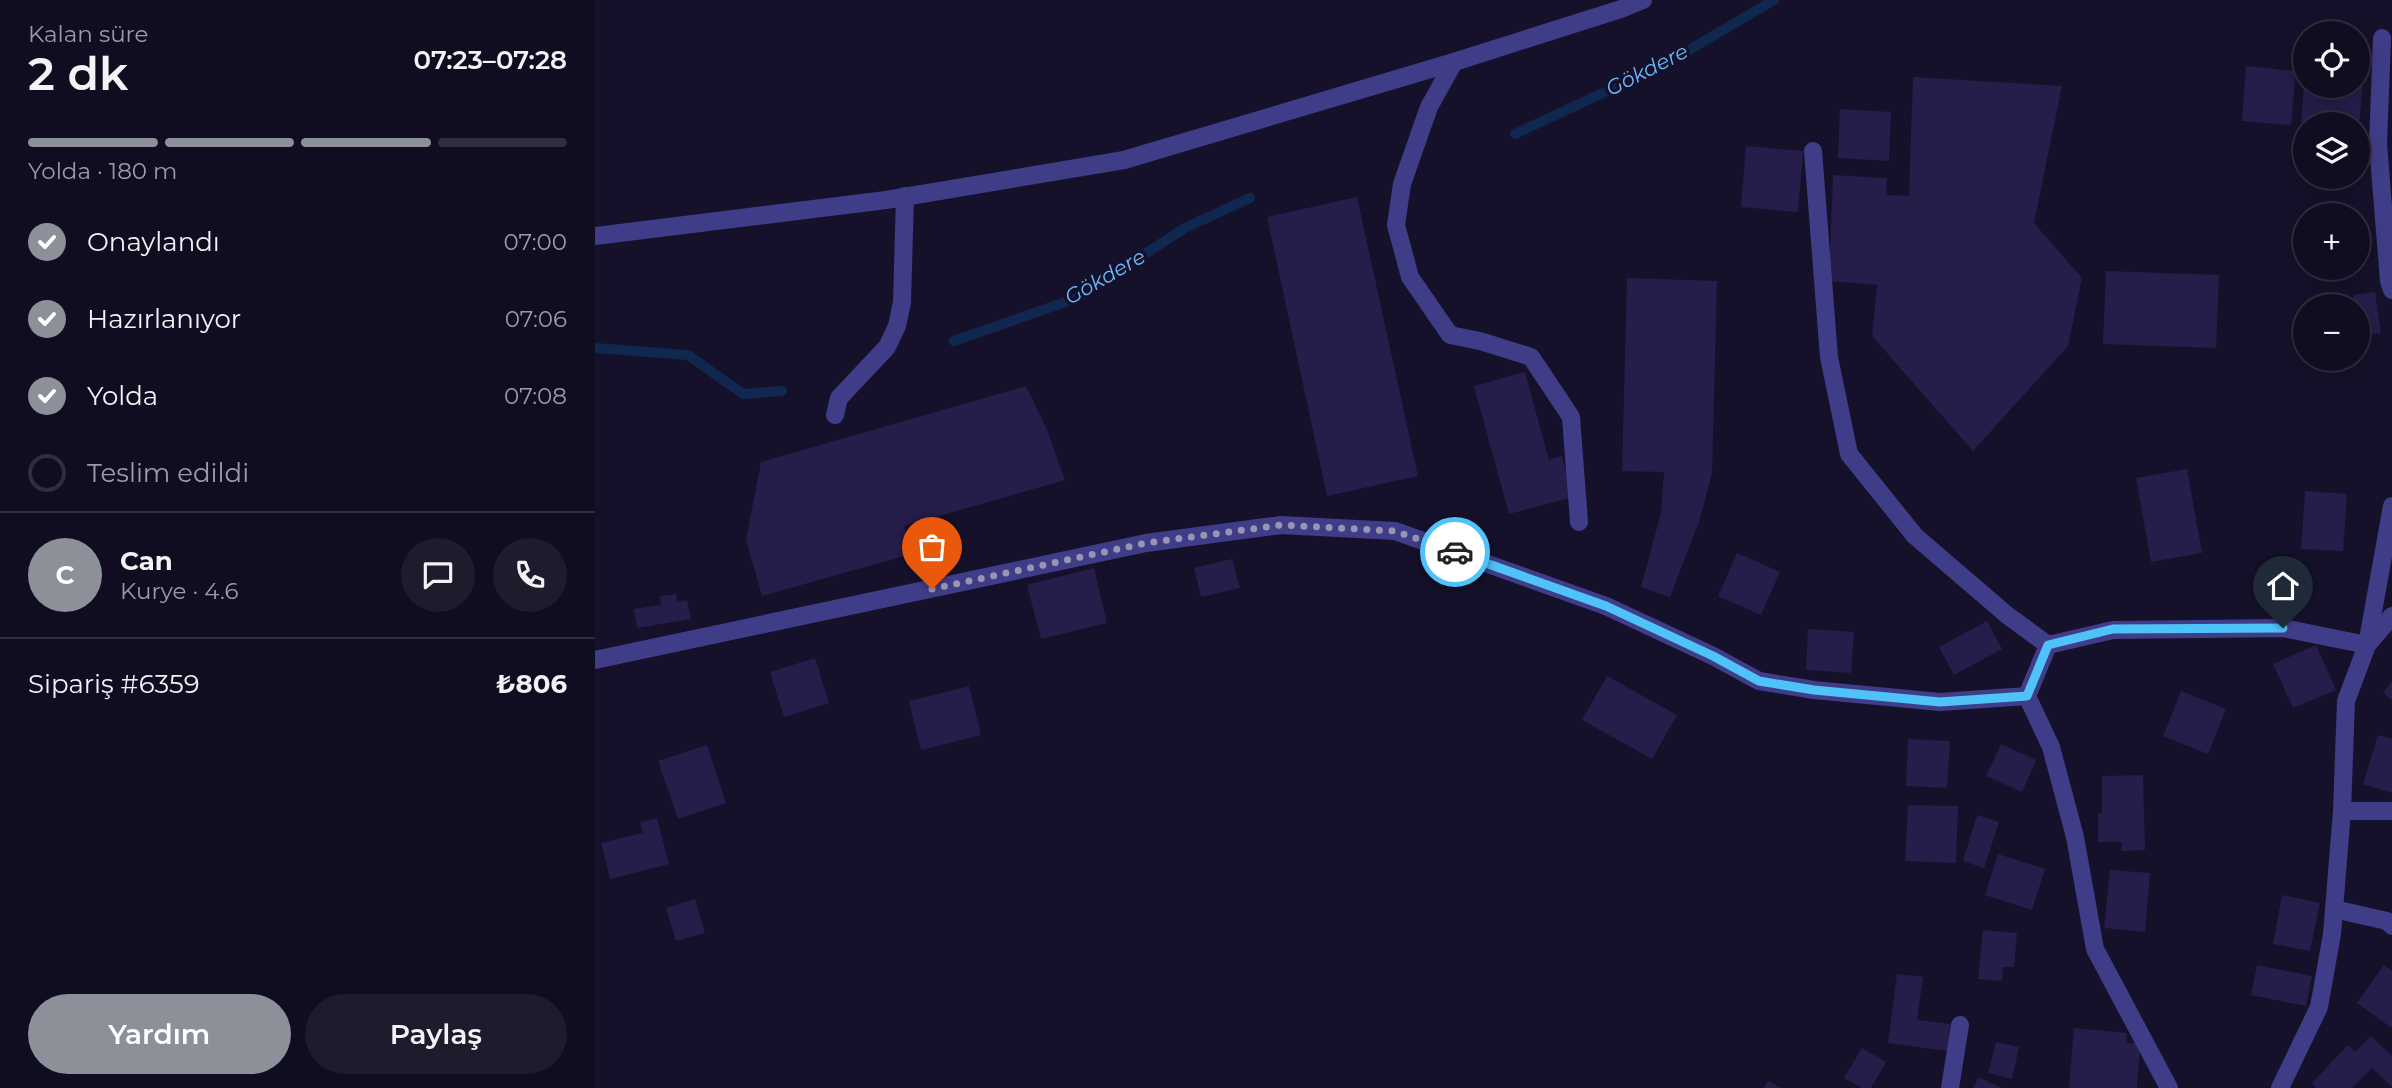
<!DOCTYPE html>
<html lang="tr">
<head>
<meta charset="utf-8">
<style>
  :root { --surface:#100d20; --page:#1e1b2d; --text:#f1f3f6; --muted:#9c9ca5; --line:#302d3e; --accent:#8c9099 }
  body { margin:0; font-family:Montserrat,sans-serif; background:var(--page); color:var(--text); height:100vh; display:flex; flex-direction:column; font-size:26px; white-space:nowrap }
  * { box-sizing:border-box; margin:0 }
  p { font-size:23px; color:var(--muted) }
  .icon { flex:none; width:38px; height:38px; fill:none; stroke:currentColor; stroke-width:2; stroke-linecap:round; stroke-linejoin:round }
  .map { position:relative; flex:1; overflow:hidden }
  .sheet { display:flex; flex-direction:column; background:var(--surface); width:595px }
  .sheet>* { flex:none }
  .controls { position:absolute; left:1698px; top:21px; display:grid; gap:14px }
  .controls a { display:grid; place-items:center; width:77px; height:77px; border-radius:50%; background:var(--surface); box-shadow:0 4px 18px #0003,0 0 0 2px var(--line); font-size:35px }
  .pin { position:absolute; display:grid; place-items:center; width:60px; height:60px; color:#fff; margin:-72px -30px; border-radius:50% 50% 50% 0; rotate:-45deg; box-shadow:0 0 7px #0007 }
  .pin .icon { rotate:45deg }
  .courier { position:absolute; display:grid; place-items:center; width:70px; height:70px; margin:-35px; border:5px solid #4fc3f7; border-radius:50%; background:#fff; color:#222; box-shadow:0 2px 9px #0007 }
  .summary em { font-style:normal; font-weight:600 }
  .summary div { display:flex; flex-direction:column-reverse }
  .summary { display:flex; align-items:center; justify-content:space-between; height:119px; padding:0 28px }
  h1 { font-size:46px; font-weight:600; line-height:52px }
  .bar { display:grid; grid-template-columns:repeat(4,1fr); gap:10px 7px; align-content:center; height:84px; padding:0 28px }
  .bar i { height:9px; border-radius:5px; background:var(--line) }
  .bar .selected { background:var(--accent) }
  .bar p { grid-column:span 4 }
  .line { display:flex; align-items:center; gap:18px; padding:0 28px; border-top:2px solid var(--line) }
  .line div { flex:1 }
  .round { display:grid; place-items:center; flex:none; width:74px; height:74px; border-radius:37px; background:var(--page) }
  ol { padding:0 28px; list-style:none }
  li { display:flex; align-items:center; gap:21px; height:77px }
  li p { margin-inline-start:auto }
  li .icon { padding:7px; border-radius:50%; background:var(--accent); color:#fff; stroke-width:4 }
  li:last-child { color:var(--muted) }
  li i { width:38px; height:38px; border:4px solid var(--line); border-radius:50% }
  .primary-button { display:flex; gap:14px; margin-top:auto; padding:14px 28px }
  .primary-button a { flex:1; height:80px; border-radius:42px; background:var(--accent); color:#fff; font-size:28px; font-weight:600; line-height:80px; text-align:center }
  .primary-button a+a { background:var(--page); color:var(--text) }
  main { display:flex; flex:1; min-height:0 }
  .map>svg:first-child { display:block }
  .lines { fill:none; stroke-linecap:round; stroke-linejoin:round }
  .stream { stroke:#10284f; stroke-width:10 }
  .building { fill:#261d4a }
  .minor { stroke:#403d88; stroke-width:18 }
  .done { stroke:#9894b4; stroke-width:7; stroke-dasharray:0 12.6 }
  .route { stroke:#4fc3f7; stroke-width:9 }
  .labels { text-anchor:middle; stroke-width:7; stroke-linejoin:round; paint-order:stroke }
  .water-label { font-size:21px; font-style:italic; fill:#6ab9fc; stroke:#15112a }
</style>
</head>
<body>
<main>
<section class="sheet">
<div class="summary"><div><h1>2 dk</h1><p>Kalan süre</p></div><em>07:23–07:28</em></div>
<div class="bar"><i class="selected"></i><i class="selected"></i><i class="selected"></i><i></i><p>Yolda · 180 m</p></div>
<ol>
<li><svg class="icon" aria-label="check" viewBox="0 0 24 24"><path d="M5 12l5 5 9-10"/></svg>Onaylandı<p>07:00</p></li>
<li><svg class="icon" aria-label="check" viewBox="0 0 24 24"><path d="M5 12l5 5 9-10"/></svg>Hazırlanıyor<p>07:06</p></li>
<li><svg class="icon" aria-label="check" viewBox="0 0 24 24"><path d="M5 12l5 5 9-10"/></svg>Yolda<p>07:08</p></li>
<li><i></i>Teslim edildi</li>
</ol>
<div class="line" style="height:126px"><b class="round" style="background:var(--accent);color:#fff">C</b><div><b>Can</b><p>Kurye · 4.6</p></div><a class="round"><svg class="icon" aria-label="chat" viewBox="0 0 24 24"><path d="M4 5h16v11H9l-5 4z"/></svg></a><a class="round"><svg class="icon" aria-label="phone" viewBox="0 0 24 24"><path d="M5 4h4l2 5-3 2q2 4 5 5l2-3 5 2v4C11 20 4 13 5 4z"/></svg></a></div>
<div class="line" style="height:91px"><div>Sipariş #6359</div><b>₺806</b></div>
<div class="primary-button"><a>Yardım</a><a>Paylaş</a></div>
</section>
<div class="map">
<svg width="1797" height="1088" viewBox="0 0 1797 1088">
  <rect width="100%" height="100%" fill="#15112a"/>
  <g class="lines">
    <g class="stream">
      <polyline points="920,134 1072,63 1179,0"/>
      <polyline points="359,341 482,298 590,228 655,198"/>
      <polyline points="0,348 93,355 148,394 187,391"/>
    </g>
  </g>
  <g class="building">
    <polygon points="1762,48 1771,49 1764,124 1706,122 1709,86 1762,86"/>
    <polygon points="1651,66 1701,71 1696,125 1647,121"/>
    <polygon points="1318,77 1467,86 1439,223 1487,278 1473,346 1378,451 1277,336 1282,285 1234,281 1238,175 1292,178 1291,195 1314,196"/>
    <polygon points="1245,109 1296,112 1294,161 1243,158"/>
    <polygon points="1151,146 1208,151 1203,212 1146,207"/>
    <polygon points="762,197 823,476 732,496 672,217"/>
    <polygon points="1511,271 1624,275 1621,348 1508,344"/>
    <polygon points="1032,278 1122,281 1117,473 1105,519 1075,597 1046,587 1066,513 1069,472 1027,471"/>
    <polygon points="1780,292 1786,333 1764,335 1762,306 1760,306 1758,295"/>
    <polygon points="930,372 954,460 967,456 978,497 914,514 879,386"/>
    <polygon points="431,386 453,432 470,480 309,526 316,554 167,596 151,540 166,462"/>
    <polygon points="1592,469 1607,553 1556,562 1541,478"/>
    <polygon points="1710,491 1752,494 1748,551 1706,549"/>
    <polygon points="1142,553 1185,572 1166,615 1123,596"/>
    <polygon points="637,559 645,588 606,597 599,568"/>
    <polygon points="499,568 512,623 446,639 432,585"/>
    <polygon points="81,594 82,602 92,600 96,619 42,628 39,609 66,605 65,596"/>
    <polygon points="1392,621 1407,649 1359,675 1344,647"/>
    <polygon points="1213,629 1259,632 1256,673 1211,670"/>
    <polygon points="1721,645 1741,690 1698,708 1678,664"/>
    <polygon points="220,658 234,703 189,717 175,672"/>
    <polygon points="1012,676 1082,715 1057,759 987,720"/>
    <polygon points="1797,681 1797,700 1788,693"/>
    <polygon points="374,686 386,735 326,750 314,701"/>
    <polygon points="1586,691 1631,709 1613,754 1568,736"/>
    <polygon points="1783,735 1797,739 1797,793 1768,784"/>
    <polygon points="1313,739 1355,741 1352,788 1311,786"/>
    <polygon points="1406,744 1441,760 1427,792 1391,776"/>
    <polygon points="112,745 131,803 83,819 63,761"/>
    <polygon points="1548,775 1550,850 1526,851 1527,842 1503,842 1503,813 1507,813 1507,776"/>
    <polygon points="1313,805 1363,806 1361,863 1310,861"/>
    <polygon points="1382,815 1404,822 1389,868 1368,861"/>
    <polygon points="62,818 74,864 15,879 6,843 48,833 45,822"/>
    <polygon points="1403,854 1450,869 1437,910 1390,895"/>
    <polygon points="1515,870 1555,873 1550,932 1509,928"/>
    <polygon points="1687,895 1725,903 1715,951 1678,944"/>
    <polygon points="100,899 110,933 81,941 71,908"/>
    <polygon points="1388,930 1422,933 1419,967 1408,967 1407,981 1383,979"/>
    <polygon points="1662,965 1717,976 1711,1006 1656,995"/>
    <polygon points="1789,965 1797,971 1797,1028 1762,1003"/>
    <polygon points="1302,974 1328,977 1322,1020 1355,1024 1352,1051 1293,1043"/>
    <polygon points="1479,1028 1532,1033 1531,1043 1545,1044 1542,1088 1474,1088"/>
    <polygon points="1776,1036 1797,1056 1797,1087 1777,1068 1757,1088 1722,1088 1717,1083 1753,1045 1760,1052"/>
    <polygon points="1401,1042 1424,1047 1417,1079 1393,1073"/>
    <polygon points="1267,1048 1291,1062 1276,1088 1267,1088 1249,1078"/>
    <polygon points="1384,1077 1406,1088 1378,1088"/>
    <polygon points="1173,1081 1186,1088 1169,1088"/>
  </g>
  <g class="lines">
    <g class="minor">
      <polyline points="1787,38 1783,144 1794,281 1797,290"/>
      <polyline points="859,62 834,107 807,184 801,225 815,277 855,335 885,341 936,357 976,417 984,522"/>
      <polyline points="1218,151 1234,357 1254,454 1320,536 1412,615 1453,645"/>
      <polyline points="0,236 291,200 529,160 859,62 1026,9 1048,0"/>
      <polyline points="240,415 244,398 292,347 302,326 307,302 310,196"/>
      <polyline points="0,660 551,543 686,525 800,531 1011,606 1118,656 1164,681 1219,690 1345,702 1432,696 1456,747 1480,837 1500,949 1574,1088"/>
      <polyline points="1432,696 1453,645 1518,630 1688,628 1772,645 1797,506"/>
      <polyline points="1747,811 1797,811"/>
      <polyline points="1739,909 1792,921 1797,926"/>
      <polyline points="1355,1088 1365,1025"/>
      <polyline points="1685,1088 1724,1007 1737,934 1747,811 1751,701 1772,645 1797,616"/>
    </g>
  </g>
  <g class="lines">
    <polyline class="done" points="337,589 551,543 686,525 800,531 860,552"/>
    <polyline class="route" points="860,552 1011,606 1118,656 1164,681 1219,690 1345,702 1432,696 1453,645 1518,629 1688,628"/>
  </g>
  <g class="labels">
    <g class="water-label">
      <text transform="translate(1052 70) rotate(-27)" y="7">Gökdere</text>
      <text transform="translate(510 277) rotate(-30)" y="7">Gökdere</text>
    </g>
  </g>
</svg>
<div class="controls">
<a><svg class="icon" aria-label="locate" viewBox="0 0 24 24"><circle cx="12" cy="12" r="6"/><path d="M12 2v4M12 18v4M2 12h4M18 12h4"/></svg></a>
<a><svg class="icon" aria-label="layers" viewBox="0 0 24 24"><path d="M12 4l9 5-9 5-9-5zM3 14l9 5 9-5"/></svg></a>
<a>+</a>
<a>−</a>
</div>
<div class="pin" style="left:337px;top:589px;background:#ea580c"><svg class="icon" aria-label="bag" viewBox="0 0 24 24"><path d="M5 8h14l-1 12H6zM9 8a3 3 0 0 1 6 0"/></svg></div>
<div class="pin" style="left:1688px;top:628px;background:#1f2937"><svg class="icon" aria-label="home" viewBox="0 0 24 24"><path d="M3 11l9-7 9 7M6 9v11h12V9"/></svg></div>
<div class="courier" style="left:860px;top:552px"><svg class="icon" aria-label="car" viewBox="0 0 24 24"><path d="M5 17H2v-5l4-1 3-4h7l3 4 3 1v5h-3M9 17h6M6 11h13"/><circle cx="7" cy="17" r="2"/><circle cx="17" cy="17" r="2"/></svg></div>
</div>
</main>
</body>
</html>
